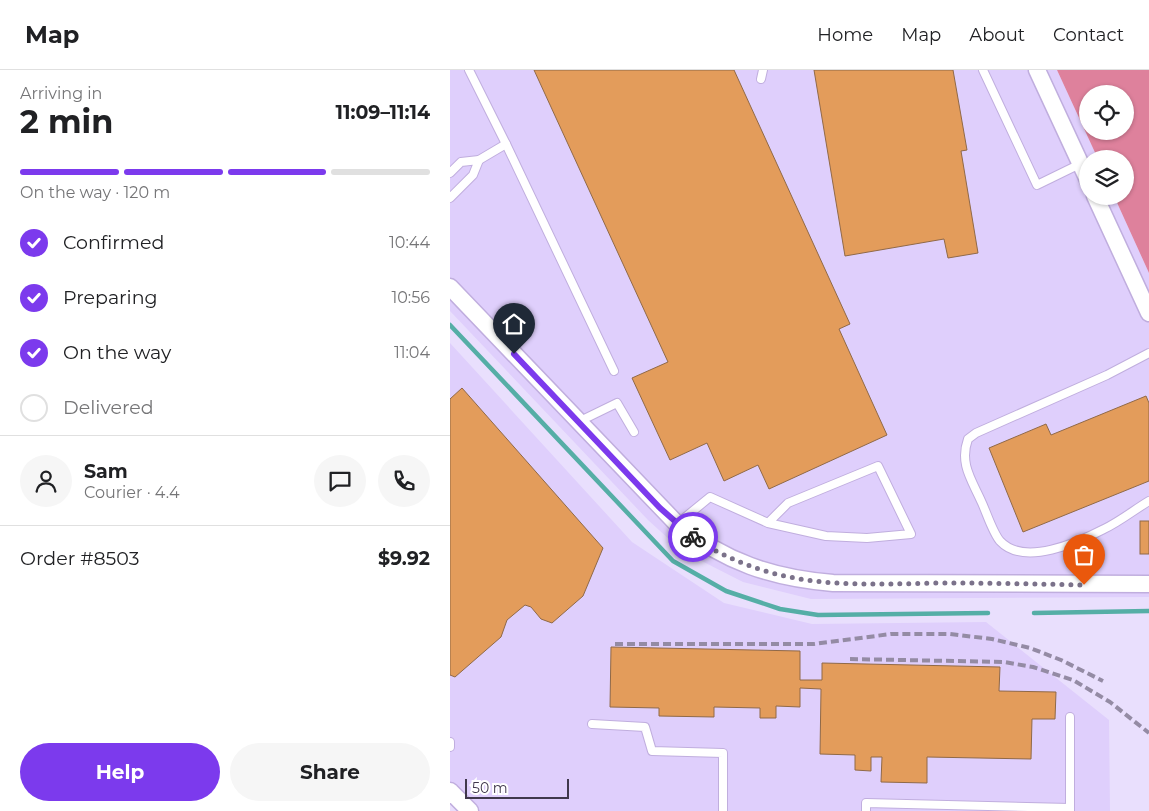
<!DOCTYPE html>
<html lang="en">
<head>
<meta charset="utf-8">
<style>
  :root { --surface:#fff; --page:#f6f6f6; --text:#202124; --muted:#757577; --line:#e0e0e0; --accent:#7c3aed }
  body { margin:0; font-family:Montserrat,sans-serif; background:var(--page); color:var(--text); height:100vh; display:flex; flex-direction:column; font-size:19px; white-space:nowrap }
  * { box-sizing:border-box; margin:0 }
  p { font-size:16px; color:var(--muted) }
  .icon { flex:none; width:28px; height:28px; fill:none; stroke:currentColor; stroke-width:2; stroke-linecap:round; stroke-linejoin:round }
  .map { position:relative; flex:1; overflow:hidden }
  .side { display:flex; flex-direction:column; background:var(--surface); width:450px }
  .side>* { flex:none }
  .buttons { position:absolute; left:629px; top:15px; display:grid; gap:10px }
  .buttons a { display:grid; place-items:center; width:55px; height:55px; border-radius:50%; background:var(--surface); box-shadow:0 1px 4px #0004; font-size:25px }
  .scale { position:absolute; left:15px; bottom:12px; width:104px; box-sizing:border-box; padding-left:5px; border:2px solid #40384c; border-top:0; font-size:14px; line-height:18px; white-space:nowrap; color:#40384c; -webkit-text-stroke:4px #fff; paint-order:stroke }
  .pin { position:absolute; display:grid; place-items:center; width:42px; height:42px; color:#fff; margin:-51px -21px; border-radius:50% 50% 50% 0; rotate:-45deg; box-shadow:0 0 5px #0007 }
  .pin .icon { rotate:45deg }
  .courier { position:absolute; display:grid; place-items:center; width:50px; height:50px; margin:-25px; border:4px solid #7c3aed; border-radius:50%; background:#fff; color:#222; box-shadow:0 1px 6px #0007 }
  .overview em { font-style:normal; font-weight:700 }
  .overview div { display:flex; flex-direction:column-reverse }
  .overview { display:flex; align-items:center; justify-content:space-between; height:85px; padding:0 20px }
  h1 { font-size:32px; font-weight:700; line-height:38px }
  .bar { display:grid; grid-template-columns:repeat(4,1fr); gap:8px 5px; align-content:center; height:60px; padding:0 20px }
  .bar i { height:6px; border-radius:4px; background:var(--line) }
  .bar .on { background:var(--accent) }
  .bar p { grid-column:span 4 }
  .line { display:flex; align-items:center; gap:12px; padding:0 20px; border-top:1px solid var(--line) }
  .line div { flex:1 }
  .round { display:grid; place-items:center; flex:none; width:52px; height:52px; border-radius:26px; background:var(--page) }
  ol { padding:0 20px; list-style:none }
  li { display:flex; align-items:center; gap:15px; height:55px }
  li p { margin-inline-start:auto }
  li .icon { padding:5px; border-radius:50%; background:var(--accent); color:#fff; stroke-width:4 }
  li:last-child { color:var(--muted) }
  li i { width:28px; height:28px; border:2px solid var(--line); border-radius:50% }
  .primary-button { display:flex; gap:10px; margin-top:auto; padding:10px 20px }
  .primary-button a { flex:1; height:58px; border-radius:30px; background:var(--accent); color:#fff; font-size:20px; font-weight:700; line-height:58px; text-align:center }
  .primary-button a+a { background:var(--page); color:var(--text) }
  header { display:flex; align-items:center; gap:30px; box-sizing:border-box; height:70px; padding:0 25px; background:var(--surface); border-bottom:1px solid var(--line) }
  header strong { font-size:24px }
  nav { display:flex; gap:28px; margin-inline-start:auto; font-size:18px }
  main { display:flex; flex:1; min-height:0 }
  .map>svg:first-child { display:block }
  .built { fill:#dfcffc }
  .forest { fill:#de819c; fill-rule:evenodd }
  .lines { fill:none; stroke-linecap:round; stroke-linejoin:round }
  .stream { stroke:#55aea6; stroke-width:4.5 }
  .building { fill:#e39c5b; stroke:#906947 }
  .lane-casing { stroke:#c0aede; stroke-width:10 }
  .street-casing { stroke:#c0aede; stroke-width:19 }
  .lane { stroke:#fff; stroke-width:8 }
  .street { stroke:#fff; stroke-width:16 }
  .rail { stroke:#948ba4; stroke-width:4; stroke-dasharray:8 4; stroke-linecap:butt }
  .done { stroke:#7b728a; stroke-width:5; stroke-dasharray:0 9 }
  .route { stroke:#7c3aed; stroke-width:6 }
</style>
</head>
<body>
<header>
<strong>Map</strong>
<nav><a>Home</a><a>Map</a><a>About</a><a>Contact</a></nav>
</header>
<main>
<section class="side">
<div class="overview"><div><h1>2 min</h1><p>Arriving in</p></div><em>11:09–11:14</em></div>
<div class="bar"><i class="on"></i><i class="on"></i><i class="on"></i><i></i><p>On the way · 120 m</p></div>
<ol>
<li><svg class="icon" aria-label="check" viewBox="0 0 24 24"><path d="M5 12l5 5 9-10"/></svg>Confirmed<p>10:44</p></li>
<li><svg class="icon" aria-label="check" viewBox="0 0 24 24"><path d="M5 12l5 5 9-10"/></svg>Preparing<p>10:56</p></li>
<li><svg class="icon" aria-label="check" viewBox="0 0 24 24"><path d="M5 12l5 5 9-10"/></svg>On the way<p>11:04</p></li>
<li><i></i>Delivered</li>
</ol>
<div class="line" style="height:90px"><a class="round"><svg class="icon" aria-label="person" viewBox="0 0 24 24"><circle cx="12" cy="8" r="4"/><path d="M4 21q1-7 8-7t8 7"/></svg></a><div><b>Sam</b><p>Courier · 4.4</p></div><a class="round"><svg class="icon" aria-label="chat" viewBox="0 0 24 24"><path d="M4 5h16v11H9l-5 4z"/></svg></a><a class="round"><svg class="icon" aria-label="phone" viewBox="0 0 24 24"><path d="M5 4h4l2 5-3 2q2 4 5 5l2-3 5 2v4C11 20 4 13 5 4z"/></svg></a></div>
<div class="line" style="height:65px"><div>Order #8503</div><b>$9.92</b></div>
<div class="primary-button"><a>Help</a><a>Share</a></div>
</section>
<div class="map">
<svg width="699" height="741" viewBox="0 0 699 741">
  <rect width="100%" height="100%" fill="#e9dffd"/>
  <g class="built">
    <polygon points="0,0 607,0 648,89 638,89 638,126 664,126 699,203 699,527 361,529 293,512 232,481 198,450 0,241"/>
    <polygon points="0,273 182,472 274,533 362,554 536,552 659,650 660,741 9,741 0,733"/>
  </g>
  <path class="forest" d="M607,0H699V203L664,126H675V89H648ZM638,24H675V61H638Z"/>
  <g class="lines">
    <g class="stream">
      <polyline points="0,255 223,491 276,521 330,539 368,545 538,543"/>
      <polyline points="584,543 699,541"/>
    </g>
  </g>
  <g class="building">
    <polygon points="84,0 284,0 400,254 389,259 437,365 319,419 308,395 274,411 257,373 220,390 182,308 218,292"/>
    <polygon points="364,0 503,0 517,80 511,81 528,183 498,188 494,169 395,186"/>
    <polygon points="12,318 153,478 133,526 102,553 91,549 81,537 75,535 57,550 51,567 5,607 0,605 0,329"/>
    <polygon points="696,326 699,333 699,411 573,462 539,378 596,354 601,365"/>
    <rect x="690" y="451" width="9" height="33"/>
    <polygon points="161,577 350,581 350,610 372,610 372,593 550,597 549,621 606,622 605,649 582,649 581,689 477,687 477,713 431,712 432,687 421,687 421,701 405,700 405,685 370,684 371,619 350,618 350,637 326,636 326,648 310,648 310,638 264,637 264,647 209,646 209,638 160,637"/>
  </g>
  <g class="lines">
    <g class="lane-casing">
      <g id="lane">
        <polyline points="19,0 56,74 29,90"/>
        <polyline points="533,0 587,115 630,94"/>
        <polyline points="311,9 313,0"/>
        <polyline points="56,74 164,301"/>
        <polyline points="0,103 11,92 29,90 23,105 0,128"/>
        <path d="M699,283L657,305L526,363L518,369C509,394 522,410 532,433C537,444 543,463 550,471C574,497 629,472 654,459C669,452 684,440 699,431"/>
        <polyline points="128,352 167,333 184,362"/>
        <polyline points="227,454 260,427 318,453 376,466 417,468 461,464 428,396 338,433 318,453"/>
        <polyline points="633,469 634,515"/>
        <polyline points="142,654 195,657 202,681 273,683 273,741"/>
        <polyline points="0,672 0,677"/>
        <polyline points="620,738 620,647"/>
        <polyline points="416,741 416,733 620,738 620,741"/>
      </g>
    </g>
    <g class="street-casing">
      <g id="street">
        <polyline points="587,0 638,110"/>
        <polyline points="645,126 699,243"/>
        <path d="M0,217L227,454C275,492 322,508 383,513L699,514"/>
        <polyline points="0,721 20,741"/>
      </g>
    </g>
    <use href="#lane" class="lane"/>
    <use href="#street" class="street"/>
    <g class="rail">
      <polyline points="165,574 364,574 441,564 500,564 542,569 580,578 611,590 653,611"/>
      <polyline points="400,589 554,592 583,597 623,610 660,632 699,663"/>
    </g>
  </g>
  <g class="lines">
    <path class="done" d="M243,467C255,476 269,483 283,489C351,520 420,514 493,513C540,513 587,514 634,515"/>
    <polyline class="route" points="64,284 210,438 243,467"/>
  </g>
</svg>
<div class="buttons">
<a><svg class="icon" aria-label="locate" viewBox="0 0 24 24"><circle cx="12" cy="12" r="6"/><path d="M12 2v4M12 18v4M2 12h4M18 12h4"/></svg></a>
<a><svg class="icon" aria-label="layers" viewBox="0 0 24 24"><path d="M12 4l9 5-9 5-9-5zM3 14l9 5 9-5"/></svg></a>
</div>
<div class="scale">50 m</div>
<div class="pin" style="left:634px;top:515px;background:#ea580c"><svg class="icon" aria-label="bag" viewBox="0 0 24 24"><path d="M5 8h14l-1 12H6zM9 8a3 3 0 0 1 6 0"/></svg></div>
<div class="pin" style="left:64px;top:284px;background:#1f2937"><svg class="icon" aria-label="home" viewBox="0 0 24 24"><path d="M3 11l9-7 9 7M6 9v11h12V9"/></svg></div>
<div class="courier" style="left:243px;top:467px"><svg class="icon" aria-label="bike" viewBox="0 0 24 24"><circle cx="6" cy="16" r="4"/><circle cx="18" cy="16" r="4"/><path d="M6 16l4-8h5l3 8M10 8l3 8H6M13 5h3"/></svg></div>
</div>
</main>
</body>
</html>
